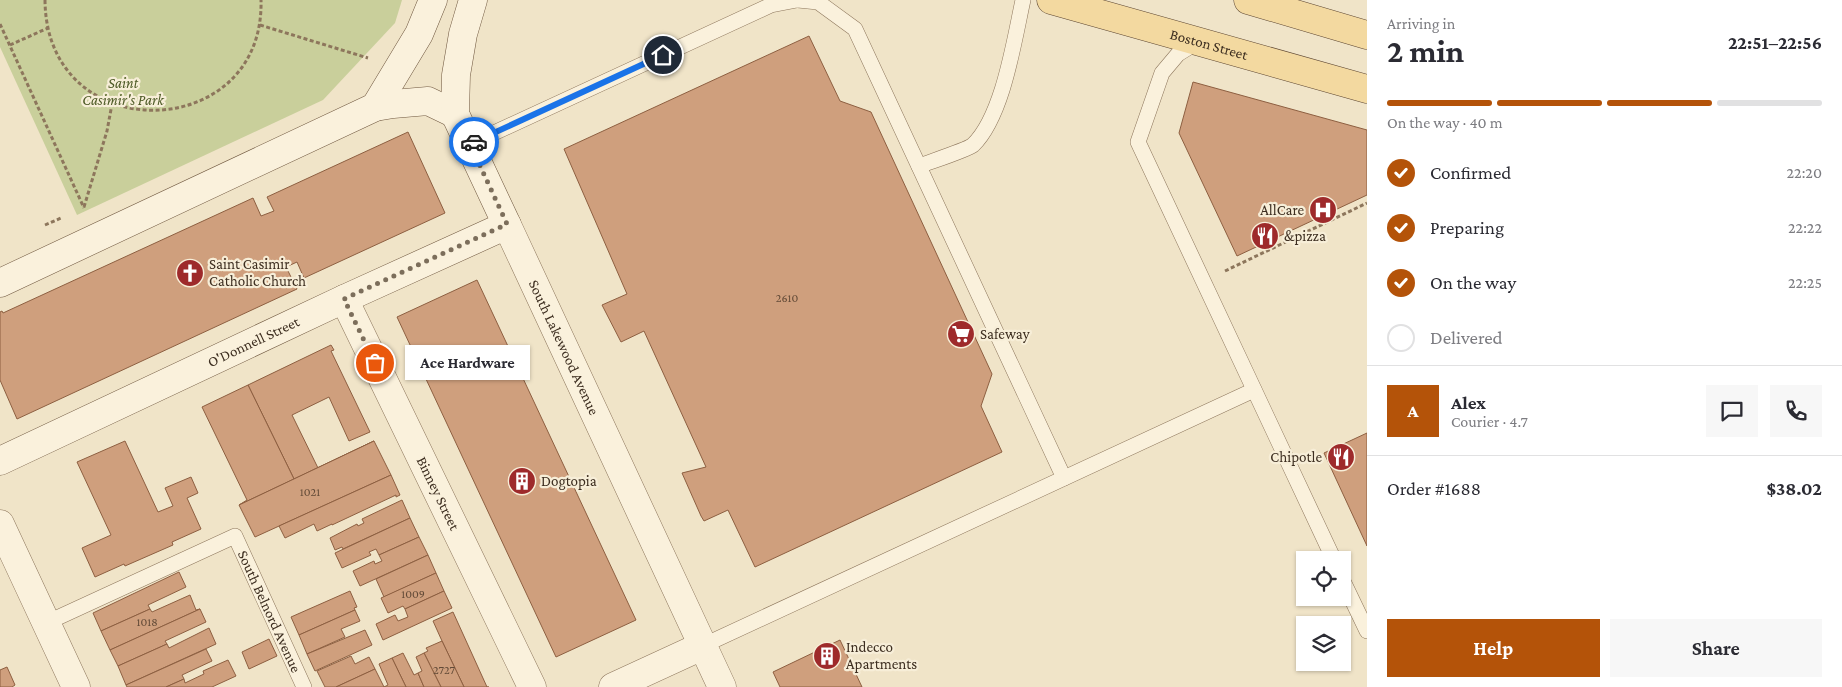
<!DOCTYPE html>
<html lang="en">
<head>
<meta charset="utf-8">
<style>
  :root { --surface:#fff; --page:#f7f7f7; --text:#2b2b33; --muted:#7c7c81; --line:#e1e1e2; --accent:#b45309 }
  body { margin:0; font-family:"Crimson Pro",serif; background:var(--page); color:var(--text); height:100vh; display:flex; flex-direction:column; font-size:19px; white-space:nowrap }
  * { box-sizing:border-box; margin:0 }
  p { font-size:16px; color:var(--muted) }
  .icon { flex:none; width:28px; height:28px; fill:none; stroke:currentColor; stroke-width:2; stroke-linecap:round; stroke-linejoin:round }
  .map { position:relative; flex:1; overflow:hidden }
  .panel { display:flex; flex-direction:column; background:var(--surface); width:475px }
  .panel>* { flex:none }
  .buttons { position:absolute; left:1296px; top:551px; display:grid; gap:10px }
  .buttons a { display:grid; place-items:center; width:55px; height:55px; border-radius:0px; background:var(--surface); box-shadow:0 1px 4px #0004; font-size:25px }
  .pin { position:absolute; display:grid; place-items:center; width:42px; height:42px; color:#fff; margin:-21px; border:2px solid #fff; border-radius:50%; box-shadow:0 1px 5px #0007 }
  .courier { position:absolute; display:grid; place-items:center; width:50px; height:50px; margin:-25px; border:4px solid #1a73e8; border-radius:50%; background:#fff; color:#222; box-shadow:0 1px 6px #0007 }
  .bubble { position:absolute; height:35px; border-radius:0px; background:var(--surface); box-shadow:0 1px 4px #0004; font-size:16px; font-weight:700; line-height:35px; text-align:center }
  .headline em { font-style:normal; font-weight:700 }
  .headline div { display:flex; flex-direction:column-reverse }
  .headline { display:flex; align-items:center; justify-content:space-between; height:85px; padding:0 20px }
  h1 { font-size:32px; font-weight:700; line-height:38px }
  .bar { display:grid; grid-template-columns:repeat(4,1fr); gap:8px 5px; align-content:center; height:60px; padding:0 20px }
  .bar i { height:6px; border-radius:4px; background:var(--line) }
  .bar .on { background:var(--accent) }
  .bar p { grid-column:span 4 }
  .line { display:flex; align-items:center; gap:12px; padding:0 20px; border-top:1px solid var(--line) }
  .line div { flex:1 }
  .round { display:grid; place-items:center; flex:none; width:52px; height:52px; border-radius:0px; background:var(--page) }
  ol { padding:0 20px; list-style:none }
  li { display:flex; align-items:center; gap:15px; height:55px }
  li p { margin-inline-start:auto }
  li .icon { padding:5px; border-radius:50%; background:var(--accent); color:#fff; stroke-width:4 }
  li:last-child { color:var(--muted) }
  li i { width:28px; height:28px; border:2px solid var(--line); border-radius:50% }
  .action { display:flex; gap:10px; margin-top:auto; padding:10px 20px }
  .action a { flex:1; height:58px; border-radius:0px; background:var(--accent); color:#fff; font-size:20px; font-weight:700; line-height:58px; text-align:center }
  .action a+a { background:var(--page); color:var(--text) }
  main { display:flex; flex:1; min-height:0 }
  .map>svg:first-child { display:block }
  .green { fill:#c9cf9b }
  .building { fill:#cf9f7d; stroke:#8d5f41 }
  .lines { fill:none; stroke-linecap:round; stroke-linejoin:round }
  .lane-casing { stroke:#8d765c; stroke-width:16 }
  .street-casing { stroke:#8d765c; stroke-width:29 }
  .secondary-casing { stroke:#6f573f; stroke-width:29 }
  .primary-casing { stroke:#5b4430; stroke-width:29 }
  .path { stroke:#8d765c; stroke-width:3; stroke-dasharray:4 2.5; stroke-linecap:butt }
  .lane { stroke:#faf1dc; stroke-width:15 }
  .street { stroke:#faf1dc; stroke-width:28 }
  .secondary { stroke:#faf1dc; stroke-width:28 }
  .primary { stroke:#f3d9a0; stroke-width:28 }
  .done { stroke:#7c6e5b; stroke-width:5; stroke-dasharray:0 9 }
  .route { stroke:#1a73e8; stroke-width:6 }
  .labels { text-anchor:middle; stroke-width:4.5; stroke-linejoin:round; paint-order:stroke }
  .number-label { font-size:12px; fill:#624a37 }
  .street-label { font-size:15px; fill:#3d2e20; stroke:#f7eed8 }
  .park-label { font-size:15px; font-style:italic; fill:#4d5a26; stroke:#f7eed8 }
  .poi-label { font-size:15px; fill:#3d2e20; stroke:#f7eed8; text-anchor:start }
</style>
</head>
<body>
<main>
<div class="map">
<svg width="1367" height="687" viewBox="0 0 1367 687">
  <rect width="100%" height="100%" fill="#f0e4c8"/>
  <polygon class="green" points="0,0 402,0 395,23 323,100 77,215 0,47"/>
  <g class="building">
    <polygon points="809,36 840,101 871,112 992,374 981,406 1002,452 755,567 728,510 704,521 701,516 682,473 706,467 644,331 621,342 602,305 627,294 564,149"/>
    <polygon points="1193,82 1367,130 1367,195 1237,256 1179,133"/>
    <polygon points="408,132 445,213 304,278 297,262 286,267 297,289 17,419 0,380 0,312 2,311 3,313 253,198 261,216 274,211 267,197"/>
    <polygon points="477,280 636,620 556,657 397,317"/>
    <polygon points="331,345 334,350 331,351 370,432 349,441 329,397 292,415 318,468 374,441 294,479 248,385"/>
    <polygon points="248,385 294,479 239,505 247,500 202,407"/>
    <polygon points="1367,433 1367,546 1324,453"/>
    <polygon points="125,441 158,512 173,506 165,488 191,477 198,493 187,498 201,529 172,542 173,545 125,566 124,564 95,577 82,548 111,535 77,462"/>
    <polygon points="374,441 391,475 255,537 239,505"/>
    <polygon points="391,475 400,495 396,497 396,495 332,525 332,524 317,531 314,524 285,538 279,526"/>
    <polygon points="402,500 410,518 343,549 342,547 335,550 330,538 357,524 358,526 364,523 362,519"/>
    <polygon points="410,518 419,537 379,555 376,549 369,552 371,555 342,568 335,553"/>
    <polygon points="419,537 428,555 360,586 353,571 374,561 375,564 382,561 379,555"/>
    <polygon points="428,555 436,573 384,597 376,579"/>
    <polygon points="179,572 186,587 148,605 150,609 101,631 93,613"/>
    <polygon points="436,573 444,591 405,609 403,606 388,613 381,598"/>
    <polygon points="350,591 357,607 354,608 355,610 299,635 291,617"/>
    <polygon points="444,591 452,608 383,640 376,624 395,615 398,621 408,617 405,609"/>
    <polygon points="190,595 196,610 200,609 110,650 101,631 150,609 152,612"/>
    <polygon points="200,609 206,622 165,641 167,644 118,666 110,650"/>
    <polygon points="355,610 360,621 341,629 345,637 307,654 299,635"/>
    <polygon points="453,612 487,687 489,687 464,687 442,641 433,621"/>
    <polygon points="209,628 216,644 126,685 118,666 167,644 169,648"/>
    <polygon points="365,630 372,645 315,671 307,654"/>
    <polygon points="269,639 277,656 249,669 242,652"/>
    <polygon points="840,640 862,687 780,687 773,672"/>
    <polygon points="442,641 464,687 441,687 424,653 428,651 426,648"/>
    <polygon points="206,649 212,661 182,675 184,679 166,687 127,687 126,685"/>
    <polygon points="403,653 414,675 418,673 424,687 406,687 392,658"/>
    <polygon points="424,653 441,687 424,687 418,673 422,671 416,657"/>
    <polygon points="351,656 355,664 369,657 375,669 336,687 325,687 317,671"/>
    <polygon points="392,658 406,687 336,687 375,669 384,687 388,685 379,664"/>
    <polygon points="228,660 236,676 212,687 166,687 184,679 185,683 204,674 203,671"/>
    <polygon points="7,667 15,685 12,687 0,687 0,670"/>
  </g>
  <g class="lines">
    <g class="lane-casing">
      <g id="lane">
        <polyline points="798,0 818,2 855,29 1064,478"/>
        <polyline points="1199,41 1178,54 1162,73 1138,142 1334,560"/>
        <polyline points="470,144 771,5 797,0"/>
        <path d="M919,166C929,162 967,150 973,145C1003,116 1014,41 1023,0"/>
        <polyline points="1342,579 1367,631"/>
        <path id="s1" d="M46,623L235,536L304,687"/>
        <polyline points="702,646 1254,390"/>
      </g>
    </g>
    <g class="street-casing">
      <g id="street">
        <path id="s2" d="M507,225L722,687"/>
        <path id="s3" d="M344,299L532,687"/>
        <polyline points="0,524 76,687"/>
        <polyline points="613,687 702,646"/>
      </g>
    </g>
    <g class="secondary-casing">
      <g id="secondary">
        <polyline points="375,107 419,34 433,0"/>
        <polyline points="0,283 375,107 393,104 428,101 455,114"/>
        <path id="s4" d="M0,461L344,299L507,225L455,114L456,75L463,34L473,0"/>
      </g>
    </g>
    <g class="primary-casing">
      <g id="primary">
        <path id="s5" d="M1051,0L1367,89"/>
        <polyline points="1248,0 1367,35"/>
      </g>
    </g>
    <g class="path">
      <path d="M45,0C46,150 265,144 261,0"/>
      <polyline points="0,24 84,208"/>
      <polyline points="260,25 368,58"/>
      <polyline points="10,45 48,28"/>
      <polyline points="84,207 107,131 112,104"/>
      <polyline points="45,225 61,218"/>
      <polyline points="1225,271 1367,203"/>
    </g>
    <use href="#lane" class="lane"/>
    <use href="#street" class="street"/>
    <use href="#secondary" class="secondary"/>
    <use href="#primary" class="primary"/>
  </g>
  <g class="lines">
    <polyline class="done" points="375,363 344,299 507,224 470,144 474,142"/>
    <polyline class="route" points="474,142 663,55"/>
  </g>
  <defs>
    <g id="hospital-disc" transform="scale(1.4375)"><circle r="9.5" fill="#9e2a2b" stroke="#f7eed8"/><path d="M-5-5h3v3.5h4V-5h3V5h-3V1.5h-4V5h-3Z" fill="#fff"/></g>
    <g id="restaurant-disc" transform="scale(1.4375)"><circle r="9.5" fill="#9e2a2b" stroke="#f7eed8"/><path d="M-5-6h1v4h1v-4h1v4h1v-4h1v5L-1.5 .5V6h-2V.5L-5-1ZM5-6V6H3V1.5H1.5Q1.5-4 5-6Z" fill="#fff"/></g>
    <g id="church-disc" transform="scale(1.4375)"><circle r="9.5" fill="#9e2a2b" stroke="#f7eed8"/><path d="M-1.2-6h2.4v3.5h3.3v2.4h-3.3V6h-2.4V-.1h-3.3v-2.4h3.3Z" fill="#fff"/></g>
    <g id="supermarket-disc" transform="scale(1.4375)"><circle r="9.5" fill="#9e2a2b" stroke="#f7eed8"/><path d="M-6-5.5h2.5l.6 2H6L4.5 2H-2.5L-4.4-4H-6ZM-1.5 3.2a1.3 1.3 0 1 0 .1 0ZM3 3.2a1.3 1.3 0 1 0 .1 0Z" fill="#fff"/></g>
    <g id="building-disc" transform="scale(1.4375)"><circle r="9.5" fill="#9e2a2b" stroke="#f7eed8"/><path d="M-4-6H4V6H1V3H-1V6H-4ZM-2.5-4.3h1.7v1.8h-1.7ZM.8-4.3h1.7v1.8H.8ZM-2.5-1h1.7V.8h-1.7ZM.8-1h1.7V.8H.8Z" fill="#fff"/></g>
  </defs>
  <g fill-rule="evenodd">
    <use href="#hospital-disc" x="1323" y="210"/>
    <use href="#restaurant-disc" x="1265" y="236"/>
    <use href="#church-disc" x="190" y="273"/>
    <use href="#supermarket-disc" x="961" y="334"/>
    <use href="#restaurant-disc" x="1341" y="457"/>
    <use href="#building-disc" x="522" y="481"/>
    <use href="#building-disc" x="827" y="656"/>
  </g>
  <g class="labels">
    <g class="number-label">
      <text x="787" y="302">2610</text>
      <text x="310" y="496">1021</text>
      <text x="413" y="598">1009</text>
      <text x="147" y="626">1018</text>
      <text x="444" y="674">2727</text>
    </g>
    <g class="street-label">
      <text dy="5" stroke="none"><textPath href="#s5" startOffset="164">Boston Street</textPath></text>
      <text dy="5" stroke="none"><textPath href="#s4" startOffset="280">O'Donnell Street</textPath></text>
      <text dy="5" stroke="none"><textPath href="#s2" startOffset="135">South Lakewood Avenue</textPath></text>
      <text dy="5" stroke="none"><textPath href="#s3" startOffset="216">Binney Street</textPath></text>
      <text dy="5" stroke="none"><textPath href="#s1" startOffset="291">South Belnord Avenue</textPath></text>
    </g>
    <g class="park-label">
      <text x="123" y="88">Saint<tspan x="123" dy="17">Casimir's Park</tspan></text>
    </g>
    <g class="poi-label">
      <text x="1304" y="215" text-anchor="end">AllCare</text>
      <text x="1284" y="241">&amp;pizza</text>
      <text x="209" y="269">Saint Casimir<tspan x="209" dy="17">Catholic Church</tspan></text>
      <text x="980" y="339">Safeway</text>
      <text x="1322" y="462" text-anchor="end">Chipotle</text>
      <text x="541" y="486">Dogtopia</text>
      <text x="846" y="652">Indecco<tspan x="846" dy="17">Apartments</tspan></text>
    </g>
  </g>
</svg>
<div class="buttons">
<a><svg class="icon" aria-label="locate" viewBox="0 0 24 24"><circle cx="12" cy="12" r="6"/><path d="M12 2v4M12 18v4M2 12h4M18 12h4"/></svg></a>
<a><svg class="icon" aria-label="layers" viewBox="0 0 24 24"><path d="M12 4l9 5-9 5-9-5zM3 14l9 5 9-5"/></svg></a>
</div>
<div class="pin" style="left:375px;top:363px;background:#ea580c"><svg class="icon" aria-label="bag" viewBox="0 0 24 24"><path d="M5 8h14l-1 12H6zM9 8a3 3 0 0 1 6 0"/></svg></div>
<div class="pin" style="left:663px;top:55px;background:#1f2937"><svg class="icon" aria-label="home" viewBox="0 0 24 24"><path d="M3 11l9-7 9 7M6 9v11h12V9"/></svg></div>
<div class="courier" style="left:474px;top:142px"><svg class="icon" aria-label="car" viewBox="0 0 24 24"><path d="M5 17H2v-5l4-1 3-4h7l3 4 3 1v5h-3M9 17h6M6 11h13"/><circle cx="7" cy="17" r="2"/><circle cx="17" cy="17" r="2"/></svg></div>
<div class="bubble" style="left:405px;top:345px;width:125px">Ace Hardware</div>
</div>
<section class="panel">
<div class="headline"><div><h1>2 min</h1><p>Arriving in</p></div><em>22:51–22:56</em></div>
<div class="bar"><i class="on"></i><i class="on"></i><i class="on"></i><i></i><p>On the way · 40 m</p></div>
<ol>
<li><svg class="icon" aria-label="check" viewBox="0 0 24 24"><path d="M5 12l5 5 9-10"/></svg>Confirmed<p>22:20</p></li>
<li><svg class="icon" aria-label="check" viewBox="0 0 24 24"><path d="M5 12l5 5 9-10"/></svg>Preparing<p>22:22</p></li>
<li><svg class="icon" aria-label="check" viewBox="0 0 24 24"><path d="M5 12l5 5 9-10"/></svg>On the way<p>22:25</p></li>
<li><i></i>Delivered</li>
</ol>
<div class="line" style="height:90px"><b class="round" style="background:var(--accent);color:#fff">A</b><div><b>Alex</b><p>Courier · 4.7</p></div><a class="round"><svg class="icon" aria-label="chat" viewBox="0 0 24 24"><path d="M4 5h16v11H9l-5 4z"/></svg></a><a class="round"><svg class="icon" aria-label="phone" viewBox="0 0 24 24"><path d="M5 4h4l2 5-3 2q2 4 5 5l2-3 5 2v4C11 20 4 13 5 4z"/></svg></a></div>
<div class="line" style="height:65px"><div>Order #1688</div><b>$38.02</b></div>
<div class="action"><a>Help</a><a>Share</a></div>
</section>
</main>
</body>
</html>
